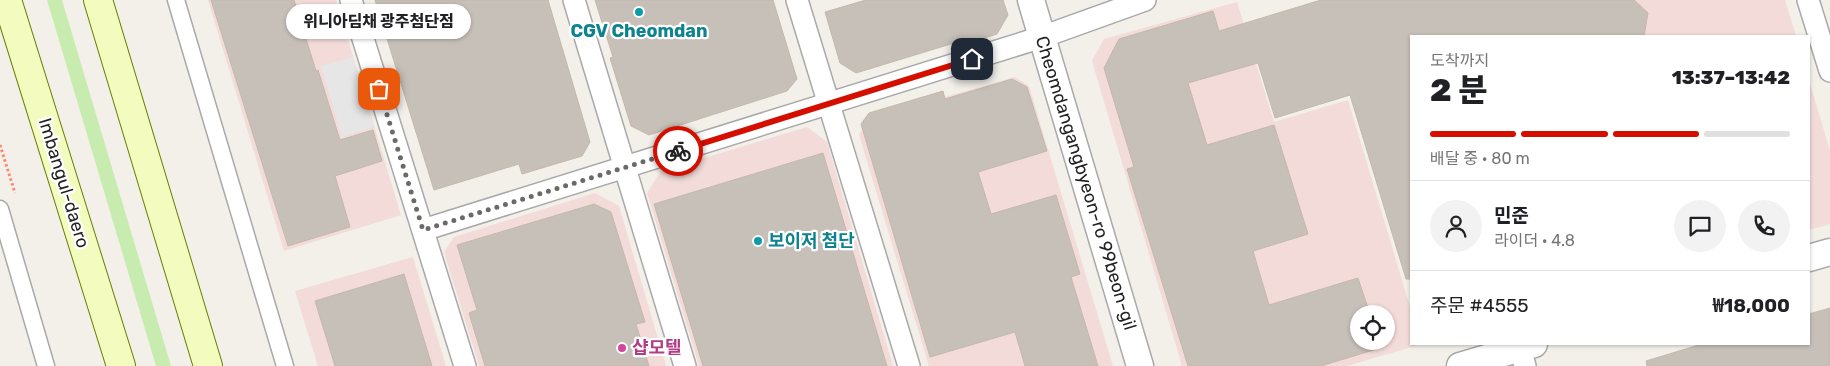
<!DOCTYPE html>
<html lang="ko">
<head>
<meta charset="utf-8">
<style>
  :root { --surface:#fff; --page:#f2f2f2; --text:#202124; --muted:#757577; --line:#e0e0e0; --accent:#d40f00 }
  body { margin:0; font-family:Rubik,"Noto Sans KR",sans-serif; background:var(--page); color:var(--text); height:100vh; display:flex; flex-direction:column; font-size:19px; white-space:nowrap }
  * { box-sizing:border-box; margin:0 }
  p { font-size:16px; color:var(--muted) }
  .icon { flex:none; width:28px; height:28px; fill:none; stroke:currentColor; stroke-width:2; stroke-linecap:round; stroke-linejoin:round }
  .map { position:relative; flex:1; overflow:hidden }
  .side { position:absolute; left:1410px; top:35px; width:400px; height:310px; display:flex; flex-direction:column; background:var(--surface); border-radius:0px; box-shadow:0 1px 4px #0004 }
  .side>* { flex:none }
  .tools { position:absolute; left:1350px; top:305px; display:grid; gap:10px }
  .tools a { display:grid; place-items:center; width:45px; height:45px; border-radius:50%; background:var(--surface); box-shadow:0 1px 4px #0004; font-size:25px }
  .pin { position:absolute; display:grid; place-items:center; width:42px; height:42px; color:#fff; margin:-21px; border-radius:10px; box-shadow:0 2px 8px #0006 }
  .courier { position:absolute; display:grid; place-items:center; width:50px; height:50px; margin:-25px; border:4px solid #d40f00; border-radius:50%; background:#fff; color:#222; box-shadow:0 1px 6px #0007 }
  .bubble { position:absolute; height:35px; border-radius:18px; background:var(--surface); box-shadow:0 1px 4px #0004; font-size:16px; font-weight:800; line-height:35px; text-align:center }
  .summary em { font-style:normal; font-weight:800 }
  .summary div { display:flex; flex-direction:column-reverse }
  .summary { display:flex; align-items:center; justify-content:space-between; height:85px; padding:0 20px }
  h1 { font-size:32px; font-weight:800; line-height:38px }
  .bar { display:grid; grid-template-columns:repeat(4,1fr); gap:8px 5px; align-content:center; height:60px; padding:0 20px }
  .bar i { height:6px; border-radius:4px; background:var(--line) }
  .bar .selected { background:var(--accent) }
  .bar p { grid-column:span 4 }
  .line { display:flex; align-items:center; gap:12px; padding:0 20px; border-top:1px solid var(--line) }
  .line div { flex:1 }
  .round { display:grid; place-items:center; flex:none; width:52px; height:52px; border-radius:26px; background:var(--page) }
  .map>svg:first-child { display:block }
  .commercial { fill:#f2dbd8; fill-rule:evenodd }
  .grass { fill:#c8ecaf }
  .parking { fill:#e6e6e6 }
  .building { fill:#c7c0b8; stroke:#c4b8aa }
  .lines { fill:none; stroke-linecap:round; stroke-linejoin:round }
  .pedestrian-casing { stroke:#a9a9a9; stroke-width:19 }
  .minor-casing { stroke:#a9a9a9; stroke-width:24 }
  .tertiary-casing { stroke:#a9a9a9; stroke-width:29 }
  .secondary-casing { stroke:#697f03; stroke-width:30 }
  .path { stroke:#fd886f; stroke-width:3; stroke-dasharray:2.5 2.5; stroke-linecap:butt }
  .pedestrian { stroke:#fff; stroke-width:16 }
  .minor { stroke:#fff; stroke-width:21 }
  .tertiary { stroke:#fff; stroke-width:26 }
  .secondary { stroke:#f4fbbe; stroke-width:28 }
  .done { stroke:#6b6a68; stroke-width:5; stroke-dasharray:0 9 }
  .route { stroke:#d40f00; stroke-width:6 }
  .culture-dot { fill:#0f9aa8; stroke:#fff; stroke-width:2 }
  .hotel-dot { fill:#d1479c; stroke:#fff; stroke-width:2 }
  .labels { text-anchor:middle; stroke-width:4.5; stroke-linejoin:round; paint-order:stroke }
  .culture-label { font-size:18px; font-weight:bold; fill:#0d838f; stroke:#fff }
  .street-label { font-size:18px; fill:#222; stroke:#fff }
  .hotel-label { font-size:18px; font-weight:bold; fill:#b23c85; stroke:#fff; text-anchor:start }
</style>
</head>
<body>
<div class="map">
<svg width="1830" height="366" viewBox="0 0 1830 366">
  <rect width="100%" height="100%" fill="#f2f0e9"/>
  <g class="commercial">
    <polygon points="208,0 336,0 401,215 284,251"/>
    <polygon points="1427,0 1785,0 1796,36 1438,36"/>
    <path d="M1237,2L1274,122L1348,100L1411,310V344H1422L1347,366H1182L1092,61L1104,39ZM1359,314H1386V341H1359Z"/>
    <polygon points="1015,77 1029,86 1113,366 929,366 859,135 867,119"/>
    <polygon points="1809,80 1830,151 1830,224 1809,230"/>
    <polygon points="807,127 827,142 893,366 699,366 647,193 661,171"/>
    <polygon points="595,193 619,206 666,366 479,366 444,252 454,237"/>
    <polygon points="413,257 446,366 318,366 295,291"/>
  </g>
  <polygon class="grass" points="47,0 62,0 171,366 156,366"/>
  <polygon class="parking" points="353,57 374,127 342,137 321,66"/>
  <g class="building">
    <polygon points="211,0 294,0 316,71 318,70 340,140 373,130 382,161 335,176 350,227 288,246"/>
    <polygon points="375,0 548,0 590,142 582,156 522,174 519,164 434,190"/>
    <polygon points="595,0 773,0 797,79 787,91 649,135 631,126 610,58 613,57"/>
    <polygon points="866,0 1003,0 1008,15 997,34 955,47 954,43 856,73 840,63 825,12"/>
    <polygon points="1321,0 1634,0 1648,13 1644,36 1411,36 1411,279 1406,279 1350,95 1275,118 1258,63 1188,83 1207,145 1274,125 1308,234 1253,251 1269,305 1358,278 1370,314 1359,314 1359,341 1378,341 1380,348 1321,366 1188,366 1127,169 1134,167 1104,68 1119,39 1213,11 1219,31"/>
    <polygon points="1012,79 1027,87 1047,151 978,172 991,214 1056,195 1080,274 1071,277 1098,366 1025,366 1015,332 930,357 861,124 869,113 943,91 945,99"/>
    <polygon points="823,153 887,366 703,366 654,204"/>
    <polygon points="594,204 611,212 645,322 636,324 649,366 485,366 469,313 477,310 457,245"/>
    <polygon points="404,274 432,366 335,366 315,301"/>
    <polygon points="1830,308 1830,366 1647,366 1646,361 1702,344 1809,344 1809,314"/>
  </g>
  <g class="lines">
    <g class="pedestrian-casing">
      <g id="pedestrian">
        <polyline points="176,0 285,366"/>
        <polyline points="0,209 46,366"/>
      </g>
    </g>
    <g class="minor-casing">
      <g id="minor">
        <polyline points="351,0 465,366"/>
        <polyline points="574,0 685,366"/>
        <polyline points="797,0 909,366"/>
        <polyline points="1808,0 1830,71"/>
        <polyline points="423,230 1042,37 1145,0"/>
        <polyline points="1520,348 1525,366"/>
      </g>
    </g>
    <g class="tertiary-casing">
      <g id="tertiary">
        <polyline points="1031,0 1140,366"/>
        <polyline points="1809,258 1830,252"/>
        <polyline points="1460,366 1534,344"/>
      </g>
    </g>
    <g class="secondary-casing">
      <g id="secondary">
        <polyline points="7,0 121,366"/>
        <polyline points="98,0 208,366"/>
      </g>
    </g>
    <polyline class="path" points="0,145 15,193"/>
    <use href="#pedestrian" class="pedestrian"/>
    <use href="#minor" class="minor"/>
    <use href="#tertiary" class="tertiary"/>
    <use href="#secondary" class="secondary"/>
  </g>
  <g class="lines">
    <polyline class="done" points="379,89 423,230 678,151"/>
    <polyline class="route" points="678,151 972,59"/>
  </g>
  <g class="culture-dot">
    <circle cx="639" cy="12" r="5"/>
    <circle cx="758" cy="241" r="5"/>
  </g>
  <circle class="hotel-dot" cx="622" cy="348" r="5"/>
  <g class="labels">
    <g class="culture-label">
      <text x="639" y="37">CGV Cheomdan</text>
      <text x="768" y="247" text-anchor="start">보이저 첨단</text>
    </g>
    <g class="street-label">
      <text transform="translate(64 183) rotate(73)" y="6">Imbangul-daero</text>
      <text transform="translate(1086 183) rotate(73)" y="6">Cheomdangangbyeon-ro 99beon-gil</text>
    </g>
    <g class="hotel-label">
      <text x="632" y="354">샵모텔</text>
    </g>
  </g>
</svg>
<div class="tools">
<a><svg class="icon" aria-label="locate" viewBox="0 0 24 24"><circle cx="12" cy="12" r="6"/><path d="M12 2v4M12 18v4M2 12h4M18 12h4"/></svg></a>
</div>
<div class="pin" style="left:379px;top:89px;background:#ea580c"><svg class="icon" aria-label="bag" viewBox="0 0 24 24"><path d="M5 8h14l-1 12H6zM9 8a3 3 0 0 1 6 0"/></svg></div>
<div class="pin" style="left:972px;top:59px;background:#1f2937"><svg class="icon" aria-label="home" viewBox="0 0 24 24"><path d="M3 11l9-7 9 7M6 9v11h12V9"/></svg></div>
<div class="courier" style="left:678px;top:151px"><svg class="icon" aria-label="bike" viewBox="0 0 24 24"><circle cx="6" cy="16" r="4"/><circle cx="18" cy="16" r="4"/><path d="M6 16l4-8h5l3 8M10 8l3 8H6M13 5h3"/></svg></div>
<div class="bubble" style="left:286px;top:4px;width:185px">위니아딤채 광주첨단점</div>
<section class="side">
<div class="summary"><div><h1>2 분</h1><p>도착까지</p></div><em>13:37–13:42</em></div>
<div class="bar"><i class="selected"></i><i class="selected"></i><i class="selected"></i><i></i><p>배달 중 · 80 m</p></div>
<div class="line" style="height:90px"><a class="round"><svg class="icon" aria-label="person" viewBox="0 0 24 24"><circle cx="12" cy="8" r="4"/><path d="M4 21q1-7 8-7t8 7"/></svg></a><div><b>민준</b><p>라이더 · 4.8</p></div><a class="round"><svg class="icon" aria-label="chat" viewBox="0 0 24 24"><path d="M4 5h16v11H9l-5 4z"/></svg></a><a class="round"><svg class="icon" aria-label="phone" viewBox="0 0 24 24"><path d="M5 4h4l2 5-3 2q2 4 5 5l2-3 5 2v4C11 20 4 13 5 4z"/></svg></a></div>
<div class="line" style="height:65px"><div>주문 #4555</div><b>₩18,000</b></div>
</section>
</div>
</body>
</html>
